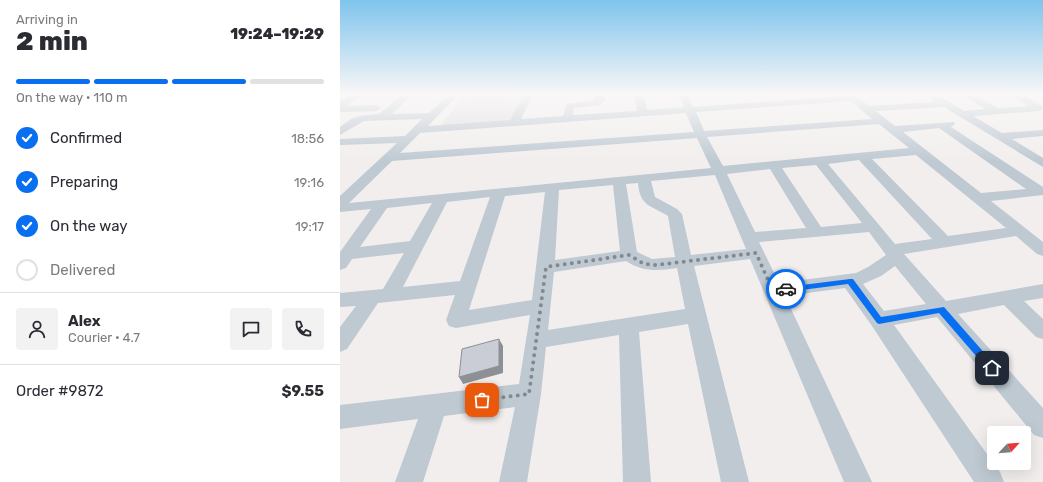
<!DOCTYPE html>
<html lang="en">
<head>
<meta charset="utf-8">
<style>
  :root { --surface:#fff; --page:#f2f2f3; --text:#2b2b33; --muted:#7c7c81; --line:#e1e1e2; --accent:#096ff1 }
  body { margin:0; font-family:Rubik,sans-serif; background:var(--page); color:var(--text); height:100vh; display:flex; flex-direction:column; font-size:15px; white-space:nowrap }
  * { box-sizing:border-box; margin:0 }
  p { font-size:13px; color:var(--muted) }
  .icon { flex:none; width:22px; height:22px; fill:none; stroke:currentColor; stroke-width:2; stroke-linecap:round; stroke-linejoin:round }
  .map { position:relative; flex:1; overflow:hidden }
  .sheet { display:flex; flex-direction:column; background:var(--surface); width:340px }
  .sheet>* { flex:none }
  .needle { width:26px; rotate:64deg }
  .buttons { position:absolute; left:647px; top:426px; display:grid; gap:8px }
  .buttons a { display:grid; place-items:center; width:44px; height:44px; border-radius:4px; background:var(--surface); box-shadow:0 4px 16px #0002; font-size:20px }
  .pin { position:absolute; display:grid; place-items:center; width:34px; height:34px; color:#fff; margin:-17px; border-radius:8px; box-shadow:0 2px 6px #0006 }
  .courier { position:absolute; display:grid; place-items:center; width:40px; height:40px; margin:-20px; border:3px solid #096ff1; border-radius:50%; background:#fff; color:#222; box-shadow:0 1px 5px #0007 }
  .overview em { font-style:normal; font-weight:800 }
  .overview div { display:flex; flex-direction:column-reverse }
  .overview { display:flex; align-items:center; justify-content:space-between; height:68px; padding:0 16px }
  h1 { font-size:26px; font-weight:800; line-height:30px }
  .bar { display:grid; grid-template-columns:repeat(4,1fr); gap:6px 4px; align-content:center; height:48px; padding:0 16px }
  .bar i { height:5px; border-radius:3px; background:var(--line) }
  .bar .on { background:var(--accent) }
  .bar p { grid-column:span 4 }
  .line { display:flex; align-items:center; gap:10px; padding:0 16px; border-top:1px solid var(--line) }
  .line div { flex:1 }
  .round { display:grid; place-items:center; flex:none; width:42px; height:42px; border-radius:4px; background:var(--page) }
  ol { padding:0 16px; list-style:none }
  li { display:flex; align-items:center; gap:12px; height:44px }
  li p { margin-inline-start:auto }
  li .icon { padding:4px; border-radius:50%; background:var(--accent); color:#fff; stroke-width:4 }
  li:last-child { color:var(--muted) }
  li i { width:22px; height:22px; border:2px solid var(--line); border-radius:50% }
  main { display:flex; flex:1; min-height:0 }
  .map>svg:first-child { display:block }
  .education { fill:#e3dfe0 }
  .green { fill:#b9f3cf }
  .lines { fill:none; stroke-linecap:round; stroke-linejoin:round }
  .street { fill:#bec9d2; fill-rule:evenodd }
  .shaded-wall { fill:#8d9095 }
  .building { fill:#cacdd5; stroke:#8d9095 }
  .route { fill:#096ff1 }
  .done { stroke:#828990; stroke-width:4; stroke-dasharray:0 7.2 }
</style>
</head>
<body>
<main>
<section class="sheet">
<div class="overview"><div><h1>2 min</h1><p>Arriving in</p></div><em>19:24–19:29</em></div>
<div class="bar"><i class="on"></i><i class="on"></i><i class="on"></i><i></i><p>On the way · 110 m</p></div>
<ol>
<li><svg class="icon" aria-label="check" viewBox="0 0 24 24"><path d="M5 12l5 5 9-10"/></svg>Confirmed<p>18:56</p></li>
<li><svg class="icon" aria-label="check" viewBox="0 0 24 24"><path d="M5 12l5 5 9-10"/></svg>Preparing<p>19:16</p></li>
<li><svg class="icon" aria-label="check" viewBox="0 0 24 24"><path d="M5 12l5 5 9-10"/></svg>On the way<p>19:17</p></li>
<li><i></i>Delivered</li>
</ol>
<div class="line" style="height:72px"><a class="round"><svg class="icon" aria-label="person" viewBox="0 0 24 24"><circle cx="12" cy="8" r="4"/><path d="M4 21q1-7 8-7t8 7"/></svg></a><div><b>Alex</b><p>Courier · 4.7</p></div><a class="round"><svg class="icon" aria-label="chat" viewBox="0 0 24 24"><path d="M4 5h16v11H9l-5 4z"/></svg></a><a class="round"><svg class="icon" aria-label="phone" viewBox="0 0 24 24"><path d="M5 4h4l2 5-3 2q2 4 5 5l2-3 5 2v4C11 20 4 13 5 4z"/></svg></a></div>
<div class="line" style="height:52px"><div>Order #9872</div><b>$9.55</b></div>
</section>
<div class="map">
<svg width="703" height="482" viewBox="0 0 703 482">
  <rect width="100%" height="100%" fill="#f2eeee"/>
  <polygon class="education" points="126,94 184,94 171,121 99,127"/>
  <polygon class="green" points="136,94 170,94 161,98 129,102"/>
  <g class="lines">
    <g class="street">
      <polygon points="12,94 24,94 6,106 36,105 41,108 36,111 0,112 0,101"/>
      <path d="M63,94H73L52,114L89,113L109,94H119L88,126L170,120L184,94H193L181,119L223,116L227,104L254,100V94H264L265,100L260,105L234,108L233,115L297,111L294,94H304L307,110L344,107L339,94H348L353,107L505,96L504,94H514L529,106L595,102L585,94H596L624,111L645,109L620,94H632L658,108L688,106L668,94H680L701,105L703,109L699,111L633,116L662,133L703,130V136L672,139L703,158V167L604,107L536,111L555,126L614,122L615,124L611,127L703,187V195L651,201L703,242V256L697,254L676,236L564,254L606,301L703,284V298L684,301L703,319V339L696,337L664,305L618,314L703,408V438L694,435L597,317L554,325L660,472L664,482H634L532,326L505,288L445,296L532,482H504L410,259L354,266L409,482H381L348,324L299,332L311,482H283L279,335L206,347L201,394L187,482H159L175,407L104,416L83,482H55L78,419L0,429V405L179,384L190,315L116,328L109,326L106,320L115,295L38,303L7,349L0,352V327L16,306L0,307V293L43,289L64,253L12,259L6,268L0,270V252L31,209L0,212V196L57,143L0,145V139L65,136L82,119L24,121L0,135V127L11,119L19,116L39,114ZM511,101L532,119L364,131L356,112ZM346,113L354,132L60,153L80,133ZM539,124L569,148L383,166L367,137ZM599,128L686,189L641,193L563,132ZM357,138L371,168L9,203L52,161ZM576,155L666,228L608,236L532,159ZM519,160L592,239L555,244L488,164ZM476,165L522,223L481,227L442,168ZM430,169L466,228L415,232L387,174ZM375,175L406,249L351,255L342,214L337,209L315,197L311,181ZM298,183C300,207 311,205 328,216L335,257L312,259L297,252L286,184ZM273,185L280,251L215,260L219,190ZM205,192L192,300L129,310L165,196ZM150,197L120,281L63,287L107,202ZM92,203L70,241L20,247L47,208ZM529,232L546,255L528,267L516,273L439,283L419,242ZM286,261C302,272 318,271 337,268L345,309L208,330L214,272ZM555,266L586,304L544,311L523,284L541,276Z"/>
    </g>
  </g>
  <polygon class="shaded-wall" points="159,339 163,346 163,373 123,384 119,377"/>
  <polygon class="building" points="159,339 159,366 119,377 122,349"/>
  <linearGradient id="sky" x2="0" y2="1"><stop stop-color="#7fc4ed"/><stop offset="0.58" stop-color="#f9f7f7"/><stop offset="1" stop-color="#f9f7f7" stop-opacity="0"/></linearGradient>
  <rect width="703" height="162" fill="url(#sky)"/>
  <polygon class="route" points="510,279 513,279 541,317 604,307 655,365 655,371 649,371 599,313 539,324 537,323 508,284 446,292 442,289 446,287"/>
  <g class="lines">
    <polyline class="done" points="142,400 189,394 206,267 289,255 304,264 316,265 416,253 433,291 446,289"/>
  </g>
</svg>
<div class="buttons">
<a><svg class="needle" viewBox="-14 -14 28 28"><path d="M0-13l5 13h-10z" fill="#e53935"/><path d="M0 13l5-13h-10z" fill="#7c7c81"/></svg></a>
</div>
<div class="pin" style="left:142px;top:400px;background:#ea580c"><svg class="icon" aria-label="bag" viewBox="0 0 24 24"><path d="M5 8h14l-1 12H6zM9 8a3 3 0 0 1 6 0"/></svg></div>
<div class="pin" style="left:652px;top:368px;background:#1f2937"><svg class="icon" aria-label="home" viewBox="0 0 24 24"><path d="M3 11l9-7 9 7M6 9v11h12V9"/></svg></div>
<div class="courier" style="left:446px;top:289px"><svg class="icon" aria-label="car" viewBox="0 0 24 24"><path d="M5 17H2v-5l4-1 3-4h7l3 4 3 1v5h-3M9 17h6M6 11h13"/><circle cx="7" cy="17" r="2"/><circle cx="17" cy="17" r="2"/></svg></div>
</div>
</main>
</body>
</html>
